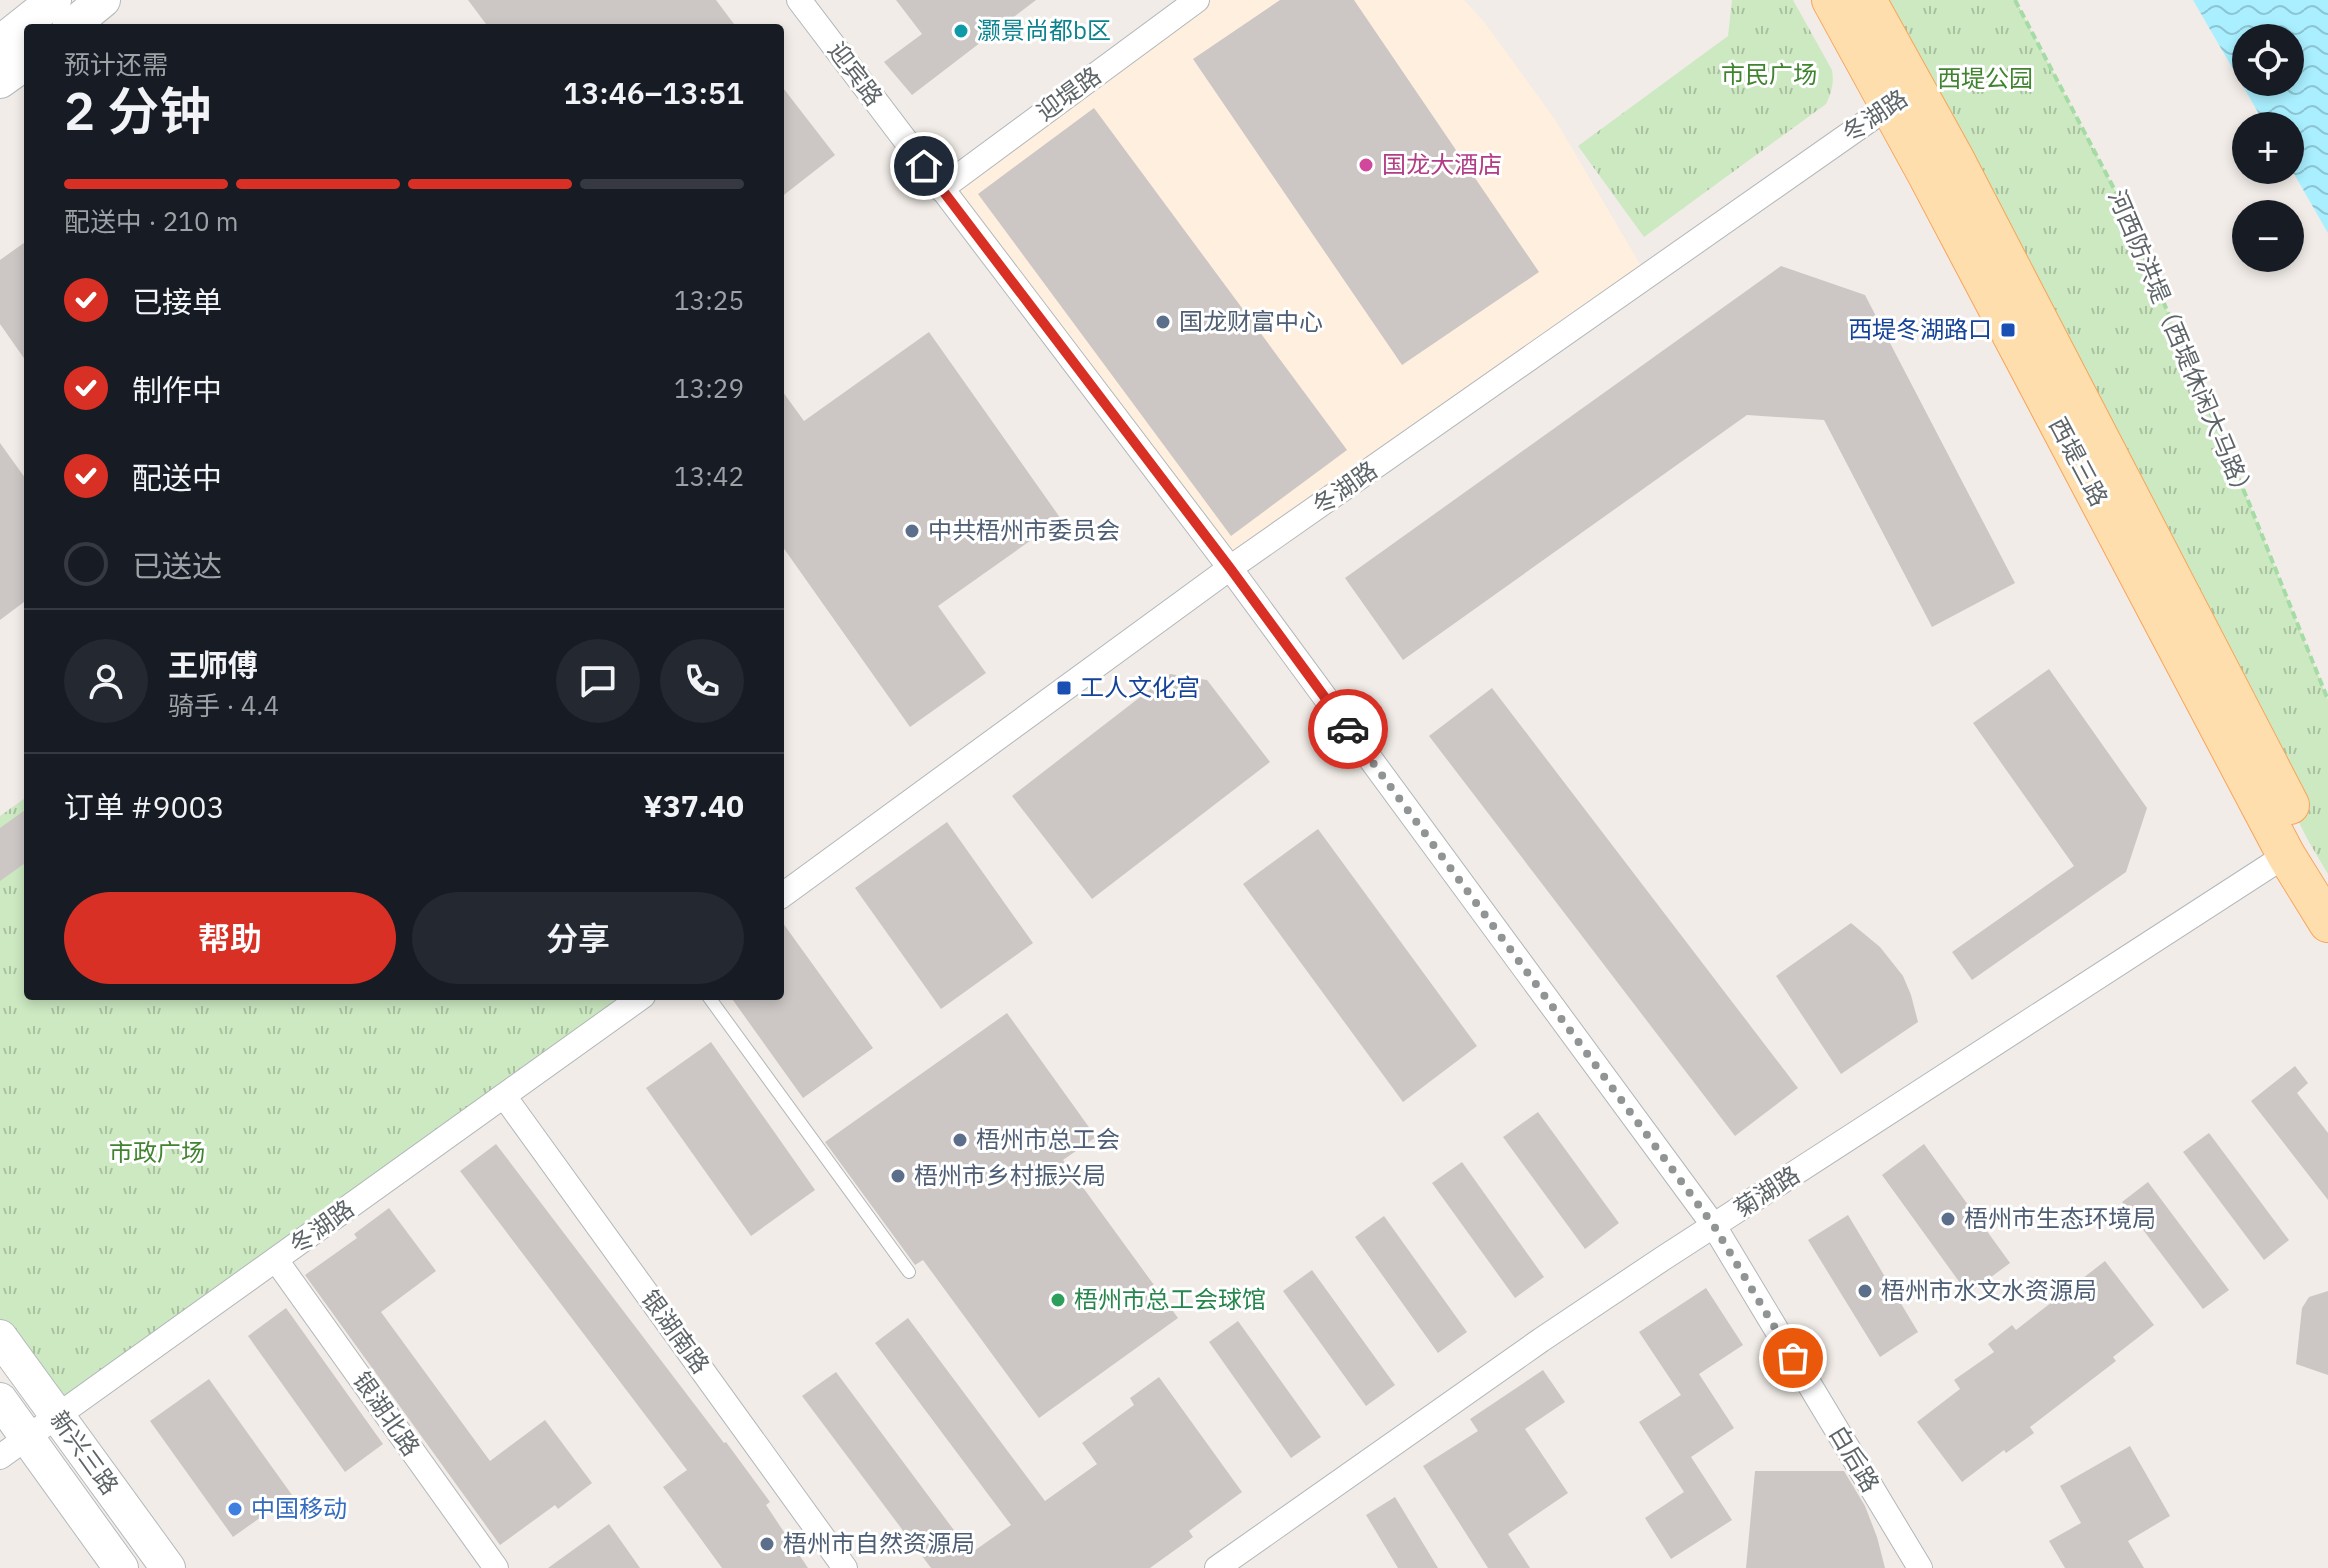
<!DOCTYPE html>
<html lang="zh">
<head>
<meta charset="utf-8">
<style>
  :root { --surface:#171b24; --page:#242831; --text:#f1f3f6; --muted:#9ea1a6; --line:#363941; --accent:#d93025 }
  body { margin:0; font-family:"IBM Plex Sans","Noto Sans SC",sans-serif; background:var(--page); color:var(--text); height:100vh; display:flex; flex-direction:column; font-size:30px; white-space:nowrap }
  * { box-sizing:border-box; margin:0 }
  p { font-size:26px; color:var(--muted) }
  .icon { flex:none; width:44px; height:44px; fill:none; stroke:currentColor; stroke-width:2; stroke-linecap:round; stroke-linejoin:round }
  .map { position:relative; flex:1; overflow:hidden }
  .side { position:absolute; left:24px; top:24px; width:760px; height:976px; display:flex; flex-direction:column; background:var(--surface); border-radius:8px; box-shadow:0 4px 12px #0003 }
  .side>* { flex:none }
  .tools { position:absolute; left:2232px; top:24px; display:grid; gap:16px }
  .tools a { display:grid; place-items:center; width:72px; height:72px; border-radius:50%; background:var(--surface); box-shadow:0 4px 12px #0003; font-size:40px }
  .pin { position:absolute; display:grid; place-items:center; width:68px; height:68px; color:#fff; margin:-34px; border:4px solid #fff; border-radius:50%; box-shadow:0 2px 8px #0007 }
  .courier { position:absolute; display:grid; place-items:center; width:80px; height:80px; margin:-40px; border:6px solid #d93025; border-radius:50%; background:#fff; color:#222; box-shadow:0 2px 10px #0007 }
  .overview em { font-style:normal; font-weight:600 }
  .overview div { display:flex; flex-direction:column-reverse }
  .overview { display:flex; align-items:center; justify-content:space-between; height:136px; padding:0 40px }
  h1 { font-size:52px; font-weight:600; line-height:60px }
  .bar { display:grid; grid-template-columns:repeat(4,1fr); gap:12px 8px; align-content:center; height:96px; padding:0 40px }
  .bar i { height:10px; border-radius:6px; background:var(--line) }
  .bar .selected { background:var(--accent) }
  .bar p { grid-column:span 4 }
  .line { display:flex; align-items:center; gap:20px; padding:0 40px; border-top:2px solid var(--line) }
  .line div { flex:1 }
  .round { display:grid; place-items:center; flex:none; width:84px; height:84px; border-radius:42px; background:var(--page) }
  ol { padding:0 40px; list-style:none }
  li { display:flex; align-items:center; gap:24px; height:88px }
  li p { margin-inline-start:auto }
  li .icon { padding:8px; border-radius:50%; background:var(--accent); color:#fff; stroke-width:4 }
  li:last-child { color:var(--muted) }
  li i { width:44px; height:44px; border:4px solid var(--line); border-radius:50% }
  .action { display:flex; gap:16px; margin-top:auto; padding:16px 40px }
  .action a { flex:1; height:92px; border-radius:48px; background:var(--accent); color:#fff; font-size:32px; font-weight:600; line-height:92px; text-align:center }
  .action a+a { background:var(--page); color:var(--text) }
  .map>svg:first-child { display:block }
  .commercial { fill:#ffefde }
  .park { fill:url(#park-tufts) }
  .water { fill:url(#water-waves); fill-rule:evenodd }
  .building { fill:#ccc7c4 }
  .lines { fill:none; stroke-linecap:round; stroke-linejoin:round }
  .lane-casing { stroke:#b2b7ba; stroke-width:14 }
  .street-casing { stroke:#b2b7ba; stroke-width:26 }
  .secondary-casing { stroke:#b3b9bc; stroke-width:36 }
  .primary-casing { stroke:#f9a458; stroke-width:40 }
  .path { stroke:#a5dca5; stroke-width:4; stroke-dasharray:8 4; stroke-linecap:butt }
  .lane { stroke:#fff; stroke-width:12 }
  .street { stroke:#fff; stroke-width:24 }
  .secondary { stroke:#fff; stroke-width:34 }
  .primary { stroke:#ffdeae; stroke-width:38 }
  .done { stroke:#919494; stroke-width:8; stroke-dasharray:0 14.4 }
  .route { stroke:#d93025; stroke-width:10 }
  .culture-dot { fill:#0f9aa8; stroke:#fff; stroke-width:3 }
  .hotel-dot { fill:#d1479c; stroke:#fff; stroke-width:3 }
  .service-dot { fill:#5c6f8a; stroke:#fff; stroke-width:3 }
  .transit-dot { fill:#1a4fb4; stroke:#fff; stroke-width:3 }
  .leisure-dot { fill:#2e9e5b; stroke:#fff; stroke-width:3 }
  .shop-dot { fill:#3f7fe0; stroke:#fff; stroke-width:3 }
  .labels { text-anchor:middle; stroke-width:6; stroke-linejoin:round; paint-order:stroke }
  .culture-label { font-size:24px; fill:#0d838f; stroke:#fff; text-anchor:start }
  .street-label { font-size:24px; fill:#5e6568; stroke:#fff }
  .park-label { font-size:24px; fill:#418430; stroke:#fff }
  .hotel-label { font-size:24px; fill:#b23c85; stroke:#fff; text-anchor:start }
  .service-label { font-size:24px; fill:#4e5e75; stroke:#fff; text-anchor:start }
  .transit-label { font-size:24px; fill:#164399; stroke:#fff; text-anchor:end }
  .leisure-label { font-size:24px; fill:#27864d; stroke:#fff; text-anchor:start }
  .shop-label { font-size:24px; fill:#366cbe; stroke:#fff; text-anchor:start }
</style>
</head>
<body>
<div class="map">
<svg width="2328" height="1568" viewBox="0 0 2328 1568">
  <defs>
    <pattern id="park-tufts" width="24" height="20" patternUnits="userSpaceOnUse" patternTransform="scale(2)"><rect width="24" height="20" fill="#cce9c2"/><path d="M3 7l-1-3M5 7V3M7 7l1-3M15 17l-1-3M17 17v-4M19 17l1-3" fill="none" stroke="#a9c0a1"/></pattern>
    <pattern id="water-waves" width="16" height="10" patternUnits="userSpaceOnUse" patternTransform="scale(2)"><rect width="16" height="10" fill="#a9efff"/><path d="M0 5q4-4 8 0t8 0" fill="none" stroke="#8dc5d2"/></pattern>
  </defs>
  <rect width="100%" height="100%" fill="#f1ece7"/>
  <polygon class="commercial" points="1197,0 1464,0 1485,23 1556,121 1647,276 1230,568 941,189"/>
  <g class="park">
    <path d="M1732,0H1793L1832,70C1834,83 1832,92 1826,104L1644,237L1578,146L1728,36Z"/>
    <polygon points="1867,0 2015,0 2120,200 2249,503 2328,700 2328,874 2309,842 1955,159"/>
    <polygon points="28,796 28,996 643,996 57,1417 0,1337 0,816"/>
  </g>
  <path class="water" d="M2193,0H2328V233L2290,167V126H2266ZM2246,38H2290V82H2246Z"/>
  <g class="building">
    <polygon points="468,0 716,0 737,28 489,28"/>
    <polygon points="896,0 1036,0 912,95 884,62 922,34"/>
    <polygon points="1280,0 1354,0 1539,272 1402,365 1193,59"/>
    <polygon points="780,84 835,155 780,198"/>
    <polygon points="1094,108 1347,450 1231,536 978,194"/>
    <polygon points="28,240 28,364 0,324 0,260"/>
    <polygon points="1781,266 1865,295 2015,583 1932,627 1824,420 1747,415 1403,660 1345,578"/>
    <polygon points="929,332 1061,519 938,606 986,673 910,727 780,543 780,388 804,421"/>
    <polygon points="0,443 28,482 28,599 0,620"/>
    <polygon points="2049,669 2147,808 2126,872 1972,980 1952,952 2074,866 1973,723"/>
    <polygon points="1170,674 1207,680 1270,762 1092,899 1012,796"/>
    <polygon points="1492,688 1798,1088 1735,1136 1429,736"/>
    <polygon points="28,808 28,861 0,881 0,828"/>
    <polygon points="947,822 1033,943 941,1009 855,888"/>
    <polygon points="1318,829 1477,1046 1403,1102 1243,884"/>
    <polygon points="780,919 873,1048 803,1098 730,996 780,996"/>
    <polygon points="1851,923 1880,947 1903,976 1911,995 1918,1022 1841,1074 1776,976"/>
    <polygon points="1007,1013 1096,1137 1063,1160 1178,1318 1039,1418 923,1260 915,1265 825,1142"/>
    <polygon points="711,1042 815,1190 751,1236 646,1088"/>
    <polygon points="2295,1066 2308,1083 2297,1093 2328,1133 2328,1200 2251,1101"/>
    <polygon points="1538,1112 1619,1223 1585,1249 1503,1137"/>
    <polygon points="2209,1133 2289,1240 2264,1260 2183,1152"/>
    <polygon points="496,1144 724,1443 726,1442 770,1502 766,1505 808,1568 722,1568 663,1487 687,1470 460,1171"/>
    <polygon points="1924,1144 2010,1263 1968,1294 1882,1175"/>
    <polygon points="1462,1162 1544,1277 1515,1298 1432,1183"/>
    <polygon points="2148,1182 2229,1290 2203,1309 2122,1202"/>
    <polygon points="389,1208 436,1271 381,1312 490,1461 545,1420 592,1483 558,1509 555,1505 500,1545 305,1275 357,1238 354,1234"/>
    <polygon points="1848,1215 1918,1332 1880,1357 1808,1240"/>
    <polygon points="1384,1216 1467,1332 1438,1353 1355,1237"/>
    <polygon points="2105,1261 2154,1325 2113,1357 2116,1361 2030,1427 2034,1433 2006,1453 2004,1450 1962,1482 1917,1422 1960,1389 1954,1380 1994,1352 1988,1344 2012,1325 2016,1330"/>
    <polygon points="1312,1270 1395,1385 1366,1406 1283,1291"/>
    <polygon points="1706,1288 1743,1345 1699,1374 1734,1428 1691,1457 1732,1520 1671,1559 1645,1518 1684,1492 1639,1422 1681,1395 1639,1332"/>
    <polygon points="2328,1291 2328,1375 2296,1364 2302,1308 2309,1297"/>
    <polygon points="286,1308 383,1444 345,1472 248,1336"/>
    <polygon points="908,1318 1045,1501 1097,1464 1082,1443 1134,1405 1130,1398 1159,1377 1242,1492 1189,1531 1193,1537 1150,1568 931,1568 802,1396 836,1372 971,1553 1011,1525 875,1343"/>
    <polygon points="1238,1321 1321,1437 1291,1458 1209,1342"/>
    <polygon points="1543,1370 1565,1402 1525,1429 1568,1493 1508,1534 1530,1568 1488,1568 1423,1466 1478,1431 1470,1419"/>
    <polygon points="209,1379 292,1495 233,1537 150,1421"/>
    <polygon points="2130,1446 2170,1516 2128,1541 2144,1568 2065,1568 2049,1541 2081,1523 2060,1486"/>
    <polygon points="1755,1471 1844,1471 1865,1506 1877,1537 1885,1568 1746,1568"/>
    <polygon points="1395,1497 1438,1568 1398,1568 1366,1515"/>
    <polygon points="609,1524 640,1568 548,1568"/>
  </g>
  <g class="lines">
    <g class="lane-casing">
      <polyline id="lane" points="708,996 909,1272"/>
    </g>
    <g class="street-casing">
      <g id="street">
        <polyline points="799,0 1230,568 1714,1226 1920,1568"/>
        <polyline points="941,189 1197,0"/>
        <polyline points="780,897 1230,568 1898,100"/>
        <polyline points="504,1096 845,1568"/>
        <polyline points="276,1260 496,1568"/>
        <polyline points="0,1457 643,996"/>
        <polyline points="1217,1568 1541,1340 1662,1259 2286,855"/>
      </g>
    </g>
    <g class="secondary-casing">
      <g id="secondary">
        <polyline points="69,28 103,0"/>
        <polyline points="0,43 54,0"/>
        <polyline points="0,81 28,61"/>
        <polyline points="0,1337 168,1568"/>
        <polyline points="0,1400 121,1568"/>
      </g>
    </g>
    <g class="primary-casing">
      <g id="primary">
        <polyline points="1831,0 1927,175 2286,855 2328,923"/>
        <polyline points="1867,0 1955,159 2290,805"/>
      </g>
    </g>
    <polyline class="path" points="2015,0 2120,200 2249,503 2328,700"/>
    <use href="#lane" class="lane"/>
    <use href="#street" class="street"/>
    <use href="#secondary" class="secondary"/>
    <use href="#primary" class="primary"/>
  </g>
  <g class="lines">
    <polyline class="done" points="1348,729 1714,1226 1793,1358"/>
    <polyline class="route" points="924,166 1230,568 1348,729"/>
  </g>
  <circle class="culture-dot" cx="961" cy="31" r="8"/>
  <circle class="hotel-dot" cx="1366" cy="165" r="8"/>
  <g class="service-dot">
    <circle cx="1163" cy="322" r="8"/>
    <circle cx="912" cy="531" r="8"/>
    <circle cx="960" cy="1140" r="8"/>
    <circle cx="898" cy="1176" r="8"/>
    <circle cx="1948" cy="1219" r="8"/>
    <circle cx="1865" cy="1291" r="8"/>
    <circle cx="767" cy="1544" r="8"/>
  </g>
  <g class="transit-dot">
    <rect x="2000" y="322" width="16" height="16" rx="4"/>
    <rect x="1056" y="680" width="16" height="16" rx="4"/>
  </g>
  <circle class="leisure-dot" cx="1058" cy="1300" r="8"/>
  <circle class="shop-dot" cx="235" cy="1509" r="8"/>
  <g class="labels">
    <g class="culture-label">
      <text x="977" y="39">灏景尚都b区</text>
    </g>
    <g class="street-label">
      <text transform="translate(855 74) rotate(53)" y="8">迎宾路</text>
      <text transform="translate(1069 94) rotate(-36)" y="8">迎堤路</text>
      <text transform="translate(1875 116) rotate(-34)" y="8">冬湖路</text>
      <text transform="translate(2181 346) rotate(67)" y="8">河西防洪堤（西堤休闲大马路）</text>
      <text transform="translate(2078 462) rotate(62)" y="8">西堤三路</text>
      <text transform="translate(1345 488) rotate(-35)" y="8">冬湖路</text>
      <text transform="translate(1767 1192) rotate(-33)" y="8">菊湖路</text>
      <text transform="translate(322 1227) rotate(-36)" y="8">冬湖路</text>
      <text transform="translate(675 1332) rotate(54)" y="8">银湖南路</text>
      <text transform="translate(386 1414) rotate(55)" y="8">银湖北路</text>
      <text transform="translate(84 1453) rotate(54)" y="8">新兴三路</text>
      <text transform="translate(1854 1459) rotate(59)" y="8">白后路</text>
    </g>
    <g class="park-label">
      <text x="1769" y="83">市民广场</text>
      <text x="1985" y="87">西堤公园</text>
      <text x="157" y="1161">市政广场</text>
    </g>
    <g class="hotel-label">
      <text x="1382" y="173">国龙大酒店</text>
    </g>
    <g class="service-label">
      <text x="1179" y="330">国龙财富中心</text>
      <text x="928" y="539">中共梧州市委员会</text>
      <text x="976" y="1148">梧州市总工会</text>
      <text x="914" y="1184">梧州市乡村振兴局</text>
      <text x="1964" y="1227">梧州市生态环境局</text>
      <text x="1881" y="1299">梧州市水文水资源局</text>
      <text x="783" y="1552">梧州市自然资源局</text>
    </g>
    <g class="transit-label">
      <text x="1992" y="338">西堤冬湖路口</text>
      <text x="1080" y="696" text-anchor="start">工人文化宫</text>
    </g>
    <g class="leisure-label">
      <text x="1074" y="1308">梧州市总工会球馆</text>
    </g>
    <g class="shop-label">
      <text x="251" y="1517">中国移动</text>
    </g>
  </g>
</svg>
<div class="tools">
<a><svg class="icon" aria-label="locate" viewBox="0 0 24 24"><circle cx="12" cy="12" r="6"/><path d="M12 2v4M12 18v4M2 12h4M18 12h4"/></svg></a>
<a>+</a>
<a>−</a>
</div>
<div class="pin" style="left:1793px;top:1358px;background:#ea580c"><svg class="icon" aria-label="bag" viewBox="0 0 24 24"><path d="M5 8h14l-1 12H6zM9 8a3 3 0 0 1 6 0"/></svg></div>
<div class="pin" style="left:924px;top:166px;background:#1f2937"><svg class="icon" aria-label="home" viewBox="0 0 24 24"><path d="M3 11l9-7 9 7M6 9v11h12V9"/></svg></div>
<div class="courier" style="left:1348px;top:729px"><svg class="icon" aria-label="car" viewBox="0 0 24 24"><path d="M5 17H2v-5l4-1 3-4h7l3 4 3 1v5h-3M9 17h6M6 11h13"/><circle cx="7" cy="17" r="2"/><circle cx="17" cy="17" r="2"/></svg></div>
<section class="side">
<div class="overview"><div><h1>2 分钟</h1><p>预计还需</p></div><em>13:46–13:51</em></div>
<div class="bar"><i class="selected"></i><i class="selected"></i><i class="selected"></i><i></i><p>配送中 · 210 m</p></div>
<ol>
<li><svg class="icon" aria-label="check" viewBox="0 0 24 24"><path d="M5 12l5 5 9-10"/></svg>已接单<p>13:25</p></li>
<li><svg class="icon" aria-label="check" viewBox="0 0 24 24"><path d="M5 12l5 5 9-10"/></svg>制作中<p>13:29</p></li>
<li><svg class="icon" aria-label="check" viewBox="0 0 24 24"><path d="M5 12l5 5 9-10"/></svg>配送中<p>13:42</p></li>
<li><i></i>已送达</li>
</ol>
<div class="line" style="height:144px"><a class="round"><svg class="icon" aria-label="person" viewBox="0 0 24 24"><circle cx="12" cy="8" r="4"/><path d="M4 21q1-7 8-7t8 7"/></svg></a><div><b>王师傅</b><p>骑手 · 4.4</p></div><a class="round"><svg class="icon" aria-label="chat" viewBox="0 0 24 24"><path d="M4 5h16v11H9l-5 4z"/></svg></a><a class="round"><svg class="icon" aria-label="phone" viewBox="0 0 24 24"><path d="M5 4h4l2 5-3 2q2 4 5 5l2-3 5 2v4C11 20 4 13 5 4z"/></svg></a></div>
<div class="line" style="height:104px"><div>订单 #9003</div><b>¥37.40</b></div>
<div class="action"><a>帮助</a><a>分享</a></div>
</section>
</div>
</body>
</html>
